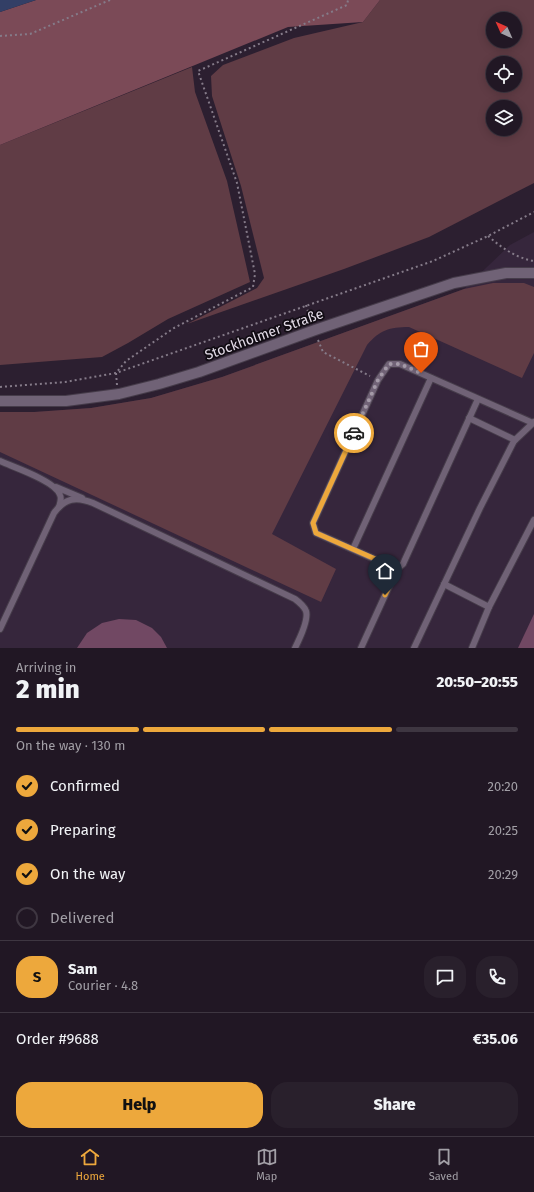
<!DOCTYPE html>
<html lang="en">
<head>
<meta charset="utf-8">
<style>
  :root { --surface:#211724; --page:#29202c; --text:#f1f3f6; --muted:#a29fa6; --line:#3e3641; --accent:#eda83c }
  body { margin:0; font-family:"Fira Sans",sans-serif; background:var(--page); color:var(--text); height:100vh; display:flex; flex-direction:column; font-size:15px; white-space:nowrap }
  * { box-sizing:border-box; margin:0 }
  p { font-size:13px; color:var(--muted) }
  .icon { flex:none; width:22px; height:22px; fill:none; stroke:currentColor; stroke-width:2; stroke-linecap:round; stroke-linejoin:round }
  .map { position:relative; height:648px; overflow:hidden }
  .details { display:flex; flex-direction:column; background:var(--surface); flex:1 }
  .details>* { flex:none }
  .needle { width:26px; rotate:315deg }
  .fabs { position:absolute; left:486px; top:12px; display:grid; gap:8px }
  .fabs a { display:grid; place-items:center; width:36px; height:36px; border-radius:50%; background:var(--surface); box-shadow:0 2px 10px #0003,0 0 0 1px var(--line); font-size:20px }
  .pin { position:absolute; display:grid; place-items:center; width:34px; height:34px; color:#fff; margin:-41px -17px; border-radius:50% 50% 50% 0; rotate:-45deg; box-shadow:0 0 4px #0007 }
  .pin .icon { rotate:45deg }
  .courier { position:absolute; display:grid; place-items:center; width:40px; height:40px; margin:-20px; border:3px solid #eda83c; border-radius:50%; background:#fff; color:#222; box-shadow:0 1px 5px #0007 }
  .overview em { font-style:normal; font-weight:800 }
  .overview div { display:flex; flex-direction:column-reverse }
  .overview { display:flex; align-items:center; justify-content:space-between; height:68px; padding:0 16px }
  h1 { font-size:26px; font-weight:800; line-height:30px }
  .bar { display:grid; grid-template-columns:repeat(4,1fr); gap:6px 4px; align-content:center; height:48px; padding:0 16px }
  .bar i { height:5px; border-radius:3px; background:var(--line) }
  .bar .on { background:var(--accent) }
  .bar p { grid-column:span 4 }
  .line { display:flex; align-items:center; gap:10px; padding:0 16px; border-top:1px solid var(--line) }
  .line div { flex:1 }
  .round { display:grid; place-items:center; flex:none; width:42px; height:42px; border-radius:16px; background:var(--page) }
  ol { padding:0 16px; list-style:none }
  li { display:flex; align-items:center; gap:12px; height:44px }
  li p { margin-inline-start:auto }
  li .icon { padding:4px; border-radius:50%; background:var(--accent); color:#111; stroke-width:4 }
  li:last-child { color:var(--muted) }
  li i { width:22px; height:22px; border:2px solid var(--line); border-radius:50% }
  .button { display:flex; gap:8px; margin-top:auto; padding:8px 16px }
  .button a { flex:1; height:46px; border-radius:16px; background:var(--accent); color:#111; font-size:16px; font-weight:800; line-height:46px; text-align:center }
  .button a+a { background:var(--page); color:var(--text) }
  .tabs { display:flex; justify-content:space-around; align-items:center; height:56px; border-top:1px solid var(--line); background:var(--surface); font-size:11px; color:var(--muted) }
  .tabs a { display:grid; justify-items:center; gap:2px }
  .tabs .on { color:var(--accent) }
  .map>svg:first-child { display:block }
  .built { fill:#36263c }
  .green { fill:#603c45; fill-rule:evenodd }
  .forest { fill:#7b4a57 }
  .water { fill:#333f66 }
  .building { fill:#714863 }
  .lines { fill:none; stroke-linecap:round; stroke-linejoin:round }
  .service-casing { stroke:#463c4a; stroke-width:8 }
  .tertiary-casing { stroke:#463c4a; stroke-width:12 }
  .path { stroke:#857b89; stroke-width:2; stroke-dasharray:2 3; stroke-linecap:butt }
  .service { stroke:#706276; stroke-width:6 }
  .tertiary { stroke:#706276; stroke-width:10 }
  .done { stroke:#a49aa8; stroke-width:4; stroke-dasharray:0 7.2 }
  .route { stroke:#eda83c; stroke-width:5 }
  .labels { text-anchor:middle; stroke-width:3.5; stroke-linejoin:round; paint-order:stroke }
  .street-label { font-size:14px; fill:#e4dce8; stroke:#110c13 }
</style>
</head>
<body>
<div class="map">
<svg width="534" height="648" viewBox="0 0 534 648">
  <rect width="100%" height="100%" fill="#2c1f30"/>
  <polygon class="built" points="534,232 534,648 0,648 0,412 34,412 91,408 151,398 222,377 464,289 510,245"/>
  <g class="green">
    <path d="M380,0H534V183L429,237L344,269L187,324L257,288L264,278L241,186L212,96L211,76L223,65L294,38L363,22ZM493,19H515V41H493ZM493,63H515V85H493ZM493,107H515V129H493Z"/>
    <polygon points="192,67 195,92 227,181 250,282 168,319 128,343 102,357 0,365 0,145"/>
    <path d="M493,283H524L534,287V353L522,378L409,327C389,327 380,330 367,345L272,534L336,569L321,602L0,452V412H34L91,408L151,398L222,377L464,289Z"/>
  </g>
  <polygon class="forest" points="36,0 380,0 363,22 288,27 0,145 0,12"/>
  <polygon class="water" points="0,0 36,0 0,12"/>
  <g class="building">
    <polygon points="534,614 534,648 518,648"/>
    <polygon points="119,619 136,620 152,628 161,637 167,648 77,648 87,633 102,623"/>
  </g>
  <g class="lines">
    <g class="service-casing">
      <g id="service">
        <polyline points="469,418 515,440"/>
        <path d="M0,461C13,467 56,481 60,495C62,499 60,503 59,507"/>
        <polyline points="56,487 82,498"/>
        <polyline points="353,549 431,378"/>
        <polyline points="397,569 316,533 313,523 378,380 389,364 400,364 533,423"/>
        <polyline points="444,584 489,607 534,520"/>
        <path d="M0,629L54,513C65,498 76,496 93,503L295,599C299,602 304,606 306,611C309,620 299,640 295,648"/>
        <polyline points="361,648 397,569 403,564 478,399"/>
        <polyline points="414,648 480,508 514,441 534,422"/>
        <polyline points="472,648 489,607"/>
      </g>
    </g>
    <g class="tertiary-casing">
      <polyline id="tertiary" points="0,401 66,401 119,394 159,384 199,372 315,330 454,283 506,273 534,273"/>
    </g>
    <g class="path">
      <polyline points="0,36 30,34 110,0"/>
      <path d="M488,236C502,248 516,258 534,261"/>
      <polyline points="306,305 311,321"/>
      <polyline points="318,340 323,352 370,376"/>
      <polyline points="117,385 116,373 126,361 174,328 253,287 255,274 237,183 198,71 347,5 348,0"/>
      <polyline points="0,387 65,382 116,373 433,261 488,236 534,212"/>
    </g>
    <use href="#service" class="service"/>
    <use href="#tertiary" class="tertiary"/>
  </g>
  <g class="lines">
    <polyline class="done" points="354,433 378,380 389,364 400,364 421,373"/>
    <polyline class="route" points="354,433 313,523 316,533 398,569 385,595"/>
  </g>
  <g class="labels">
    <g class="street-label">
      <text transform="translate(264 334) rotate(-20)" y="5">Stockholmer Straße</text>
    </g>
  </g>
</svg>
<div class="fabs">
<a><svg class="needle" viewBox="-14 -14 28 28"><path d="M0-13l5 13h-10z" fill="#e53935"/><path d="M0 13l5-13h-10z" fill="#a29fa6"/></svg></a>
<a><svg class="icon" aria-label="locate" viewBox="0 0 24 24"><circle cx="12" cy="12" r="6"/><path d="M12 2v4M12 18v4M2 12h4M18 12h4"/></svg></a>
<a><svg class="icon" aria-label="layers" viewBox="0 0 24 24"><path d="M12 4l9 5-9 5-9-5zM3 14l9 5 9-5"/></svg></a>
</div>
<div class="pin" style="left:421px;top:373px;background:#ea580c"><svg class="icon" aria-label="bag" viewBox="0 0 24 24"><path d="M5 8h14l-1 12H6zM9 8a3 3 0 0 1 6 0"/></svg></div>
<div class="pin" style="left:385px;top:595px;background:#1f2937"><svg class="icon" aria-label="home" viewBox="0 0 24 24"><path d="M3 11l9-7 9 7M6 9v11h12V9"/></svg></div>
<div class="courier" style="left:354px;top:433px"><svg class="icon" aria-label="car" viewBox="0 0 24 24"><path d="M5 17H2v-5l4-1 3-4h7l3 4 3 1v5h-3M9 17h6M6 11h13"/><circle cx="7" cy="17" r="2"/><circle cx="17" cy="17" r="2"/></svg></div>
</div>
<section class="details">
<div class="overview"><div><h1>2 min</h1><p>Arriving in</p></div><em>20:50–20:55</em></div>
<div class="bar"><i class="on"></i><i class="on"></i><i class="on"></i><i></i><p>On the way · 130 m</p></div>
<ol>
<li><svg class="icon" aria-label="check" viewBox="0 0 24 24"><path d="M5 12l5 5 9-10"/></svg>Confirmed<p>20:20</p></li>
<li><svg class="icon" aria-label="check" viewBox="0 0 24 24"><path d="M5 12l5 5 9-10"/></svg>Preparing<p>20:25</p></li>
<li><svg class="icon" aria-label="check" viewBox="0 0 24 24"><path d="M5 12l5 5 9-10"/></svg>On the way<p>20:29</p></li>
<li><i></i>Delivered</li>
</ol>
<div class="line" style="height:72px"><b class="round" style="background:var(--accent);color:#111">S</b><div><b>Sam</b><p>Courier · 4.8</p></div><a class="round"><svg class="icon" aria-label="chat" viewBox="0 0 24 24"><path d="M4 5h16v11H9l-5 4z"/></svg></a><a class="round"><svg class="icon" aria-label="phone" viewBox="0 0 24 24"><path d="M5 4h4l2 5-3 2q2 4 5 5l2-3 5 2v4C11 20 4 13 5 4z"/></svg></a></div>
<div class="line" style="height:52px"><div>Order #9688</div><b>€35.06</b></div>
<div class="button"><a>Help</a><a>Share</a></div>
</section>
<nav class="tabs">
<a class="on"><svg class="icon" aria-label="home" viewBox="0 0 24 24"><path d="M3 11l9-7 9 7M6 9v11h12V9"/></svg>Home</a>
<a><svg class="icon" aria-label="map" viewBox="0 0 24 24"><path d="M3 6l6-2 6 2 6-2v14l-6 2-6-2-6 2zM9 4v14M15 6v14"/></svg>Map</a>
<a><svg class="icon" aria-label="saved" viewBox="0 0 24 24"><path d="M7 4h10v16l-5-4-5 4z"/></svg>Saved</a>
</nav>
</body>
</html>
